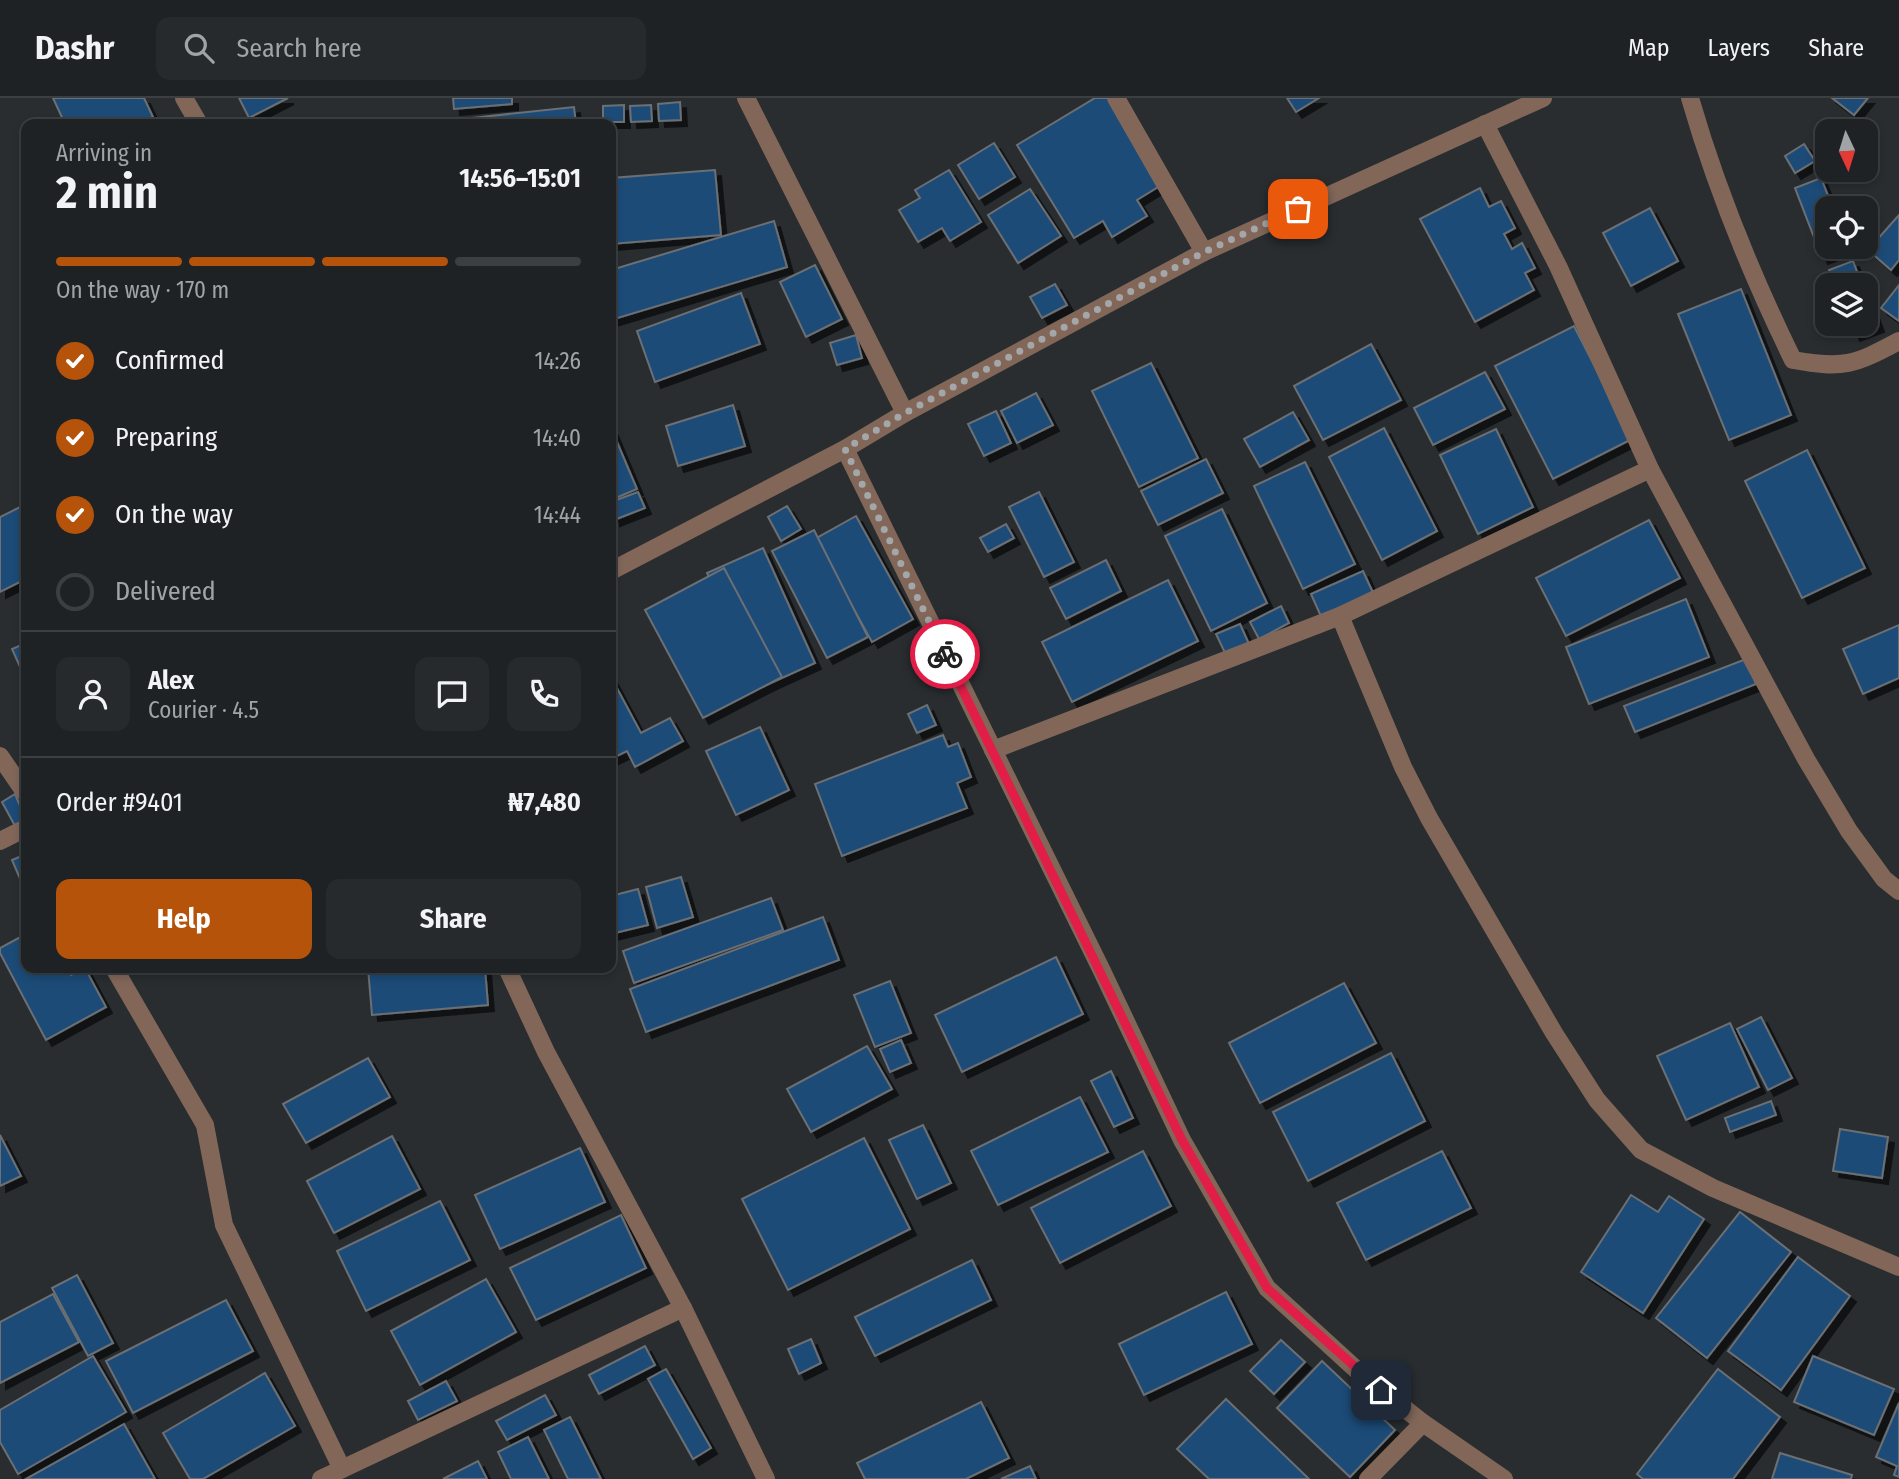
<!DOCTYPE html>
<html lang="en">
<head>
<meta charset="utf-8">
<style>
  :root { --surface:#1f2224; --page:#272a2c; --text:#f1f3f6; --muted:#a1a4a6; --line:#3c3f41; --accent:#b45309 }
  body { margin:0; font-family:"Fira Sans Condensed",sans-serif; background:var(--page); color:var(--text); height:100vh; display:flex; flex-direction:column; font-size:26px; white-space:nowrap }
  * { box-sizing:border-box; margin:0 }
  p { font-size:23px; color:var(--muted) }
  .icon { flex:none; width:38px; height:38px; fill:none; stroke:currentColor; stroke-width:2; stroke-linecap:round; stroke-linejoin:round }
  .map { position:relative; flex:1; overflow:hidden }
  .panel { position:absolute; left:21px; top:21px; width:595px; height:854px; display:flex; flex-direction:column; background:var(--surface); border-radius:14px; box-shadow:0 4px 10px #0003,0 0 0 2px var(--line) }
  .panel>* { flex:none }
  .needle { width:46px; rotate:176deg }
  .fabs { position:absolute; left:1815px; top:21px; display:grid; gap:14px }
  .fabs a { display:grid; place-items:center; width:63px; height:63px; border-radius:14px; background:var(--surface); box-shadow:0 4px 10px #0003,0 0 0 2px var(--line); font-size:35px }
  .pin { position:absolute; display:grid; place-items:center; width:60px; height:60px; color:#fff; margin:-30px; border-radius:14px; box-shadow:0 4px 10px #0006 }
  .courier { position:absolute; display:grid; place-items:center; width:70px; height:70px; margin:-35px; border:5px solid #e11d48; border-radius:50%; background:#fff; color:#222; box-shadow:0 2px 9px #0007 }
  .summary em { font-style:normal; font-weight:700 }
  .summary div { display:flex; flex-direction:column-reverse }
  .summary { display:flex; align-items:center; justify-content:space-between; height:119px; padding:0 35px }
  h1 { font-size:46px; font-weight:700; line-height:52px }
  .bar { display:grid; grid-template-columns:repeat(4,1fr); gap:10px 7px; align-content:center; height:84px; padding:0 35px }
  .bar i { height:9px; border-radius:5px; background:var(--line) }
  .bar .on { background:var(--accent) }
  .bar p { grid-column:span 4 }
  .line { display:flex; align-items:center; gap:18px; padding:0 35px; border-top:2px solid var(--line) }
  .line div { flex:1 }
  .round { display:grid; place-items:center; flex:none; width:74px; height:74px; border-radius:14px; background:var(--page) }
  ol { padding:0 35px; list-style:none }
  li { display:flex; align-items:center; gap:21px; height:77px }
  li p { margin-inline-start:auto }
  li .icon { padding:7px; border-radius:50%; background:var(--accent); color:#fff; stroke-width:4 }
  li:last-child { color:var(--muted) }
  li i { width:38px; height:38px; border:4px solid var(--line); border-radius:50% }
  .button { display:flex; gap:14px; margin-top:auto; padding:14px 35px }
  .button a { flex:1; height:80px; border-radius:14px; background:var(--accent); color:#fff; font-size:28px; font-weight:700; line-height:80px; text-align:center }
  .button a+a { background:var(--page); color:var(--text) }
  header { display:flex; align-items:center; gap:42px; box-sizing:border-box; height:98px; padding:0 35px; background:var(--surface); border-bottom:2px solid var(--line) }
  header strong { font-size:33px }
  nav { display:flex; gap:38px; margin-inline-start:auto; font-size:24px }
  .search { width:490px; height:63px; background:var(--page); display:flex; align-items:center; gap:18px; box-sizing:border-box; padding:0 24px; border-radius:14px; color:var(--muted); font-size:26px }
  .map>svg:first-child { display:block }
  .building { fill:#1e4b78; stroke:#6b6f73; stroke-width:2; filter:url(#shadow) }
  .lines { fill:none; stroke-linecap:round; stroke-linejoin:round }
  .minor { stroke:#826759; stroke-width:18 }
  .done { stroke:#a4a7a9; stroke-width:7; stroke-dasharray:0 12.6 }
  .route { stroke:#e11d48; stroke-width:9 }
</style>
</head>
<body>
<header>
<strong>Dashr</strong>
<div class="search"><svg class="icon" aria-label="search" viewBox="0 0 24 24"><circle cx="10" cy="10" r="6"/><path d="M15 15l6 6"/></svg>Search here</div>
<nav><a>Map</a><a>Layers</a><a>Share</a></nav>
</header>
<div class="map">
<svg width="1899" height="1381" viewBox="0 0 1899 1381">
  <defs>
    <filter id="shadow"><feDropShadow dx="6" dy="6" stdDeviation="0" flood-color="#0009"/></filter>
  </defs>
  <rect width="100%" height="100%" fill="#292d30"/>
  <g class="building">
    <polygon points="53,0 144,0 153,19 136,26 65,26"/>
    <polygon points="239,0 288,0 249,20"/>
    <polygon points="453,0 512,0 512,6 454,11"/>
    <polygon points="1095,0 1110,0 1163,86 1137,102 1147,118 1112,139 1103,123 1074,140 1017,47"/>
    <polygon points="1287,0 1319,0 1296,14"/>
    <polygon points="1832,0 1868,0 1854,17"/>
    <polygon points="680,4 681,22 659,23 658,6"/>
    <polygon points="624,7 624,24 603,24 603,8"/>
    <polygon points="651,7 652,23 631,24 630,8"/>
    <polygon points="574,9 576,26 454,26 453,22"/>
    <polygon points="994,45 1015,79 979,101 958,67"/>
    <polygon points="1804,46 1815,63 1795,75 1785,58"/>
    <polygon points="715,72 721,137 611,146 611,80"/>
    <polygon points="949,72 981,124 950,143 942,130 918,144 899,112 920,100 915,92"/>
    <polygon points="1821,80 1833,110 1827,110 1827,149 1849,150 1822,160 1795,90"/>
    <polygon points="1480,90 1489,109 1501,103 1515,130 1504,136 1512,151 1522,145 1535,170 1525,175 1534,192 1475,224 1420,121"/>
    <polygon points="1030,91 1061,138 1018,165 988,117"/>
    <polygon points="1650,110 1678,163 1631,188 1603,135"/>
    <polygon points="1899,117 1899,162 1891,172 1868,152"/>
    <polygon points="774,123 787,169 611,222 611,172"/>
    <polygon points="1853,163 1862,187 1835,187 1829,172"/>
    <polygon points="815,167 842,221 806,239 780,184"/>
    <polygon points="1055,186 1067,207 1042,220 1030,199"/>
    <polygon points="1899,187 1899,223 1881,210"/>
    <polygon points="1741,191 1791,317 1729,342 1678,216"/>
    <polygon points="741,195 760,246 655,284 637,233"/>
    <polygon points="1866,195 1878,228 1854,237 1850,226 1866,226"/>
    <polygon points="1574,228 1632,341 1553,381 1495,268"/>
    <polygon points="856,237 862,260 837,267 830,245"/>
    <polygon points="1371,246 1401,302 1323,342 1294,288"/>
    <polygon points="1151,265 1198,360 1139,389 1092,293"/>
    <polygon points="1485,274 1505,311 1433,347 1414,310"/>
    <polygon points="1036,295 1053,327 1017,345 1001,313"/>
    <polygon points="733,307 745,348 678,368 666,328"/>
    <polygon points="996,313 1011,345 984,358 968,326"/>
    <polygon points="1293,314 1309,342 1260,369 1244,341"/>
    <polygon points="1384,330 1437,433 1382,462 1329,359"/>
    <polygon points="1496,331 1533,409 1478,436 1440,357"/>
    <polygon points="611,332 612,332 637,391 611,402"/>
    <polygon points="1807,352 1865,470 1802,500 1745,383"/>
    <polygon points="1206,361 1223,395 1158,427 1141,393"/>
    <polygon points="1305,364 1355,466 1303,491 1254,388"/>
    <polygon points="638,394 645,410 614,422 611,404"/>
    <polygon points="1039,394 1074,464 1044,479 1009,409"/>
    <polygon points="26,406 26,481 0,494 0,419"/>
    <polygon points="787,408 801,431 781,443 768,419"/>
    <polygon points="1222,411 1267,505 1211,533 1165,438"/>
    <polygon points="856,418 913,521 872,544 815,441"/>
    <polygon points="1649,422 1680,480 1566,538 1536,480"/>
    <polygon points="1006,426 1014,440 988,454 980,440"/>
    <polygon points="814,432 868,539 827,560 772,453"/>
    <polygon points="763,450 815,565 760,590 707,475"/>
    <polygon points="1106,462 1121,493 1066,521 1050,490"/>
    <polygon points="724,470 782,579 703,620 645,512"/>
    <polygon points="1363,473 1375,499 1323,523 1311,496"/>
    <polygon points="1168,482 1198,543 1072,604 1042,544"/>
    <polygon points="1686,501 1709,559 1589,606 1566,549"/>
    <polygon points="1281,508 1289,525 1259,541 1250,524"/>
    <polygon points="1240,526 1249,546 1226,557 1216,536"/>
    <polygon points="1899,527 1899,580 1863,596 1843,551"/>
    <polygon points="26,545 26,582 12,551"/>
    <polygon points="1746,561 1756,586 1635,634 1624,608"/>
    <polygon points="611,579 641,635 670,620 683,643 635,669 627,653 611,661"/>
    <polygon points="927,607 936,627 917,635 908,616"/>
    <polygon points="760,629 789,692 736,717 706,653"/>
    <polygon points="943,637 948,649 958,645 971,679 957,685 967,710 842,758 815,686"/>
    <polygon points="15,696 26,722 15,728 2,704"/>
    <polygon points="26,756 26,780 21,783 12,762"/>
    <polygon points="681,779 693,819 657,830 646,789"/>
    <polygon points="638,791 648,827 611,836 611,798"/>
    <polygon points="771,800 783,832 634,885 623,853"/>
    <polygon points="823,819 839,862 646,934 630,891"/>
    <polygon points="26,836 26,870 67,870 71,877 85,870 106,909 46,942 0,855 0,850"/>
    <polygon points="1056,859 1083,916 962,974 935,917"/>
    <polygon points="368,870 485,870 488,907 372,917"/>
    <polygon points="890,883 911,935 875,949 854,897"/>
    <polygon points="1344,885 1376,945 1260,1005 1229,945"/>
    <polygon points="1761,919 1792,980 1768,992 1737,931"/>
    <polygon points="1730,925 1759,989 1686,1022 1657,958"/>
    <polygon points="901,942 911,965 890,974 880,951"/>
    <polygon points="867,948 892,991 811,1034 787,991"/>
    <polygon points="1391,955 1425,1023 1308,1083 1273,1014"/>
    <polygon points="368,960 390,999 306,1045 283,1006"/>
    <polygon points="1111,973 1133,1020 1114,1029 1091,983"/>
    <polygon points="1080,999 1108,1054 998,1107 971,1053"/>
    <polygon points="1771,1003 1776,1017 1730,1034 1725,1020"/>
    <polygon points="923,1027 951,1085 917,1101 889,1042"/>
    <polygon points="1840,1031 1888,1039 1882,1080 1833,1073"/>
    <polygon points="0,1037 21,1078 0,1088"/>
    <polygon points="392,1038 420,1091 334,1135 307,1083"/>
    <polygon points="864,1040 910,1131 788,1192 742,1101"/>
    <polygon points="580,1050 605,1104 500,1151 475,1097"/>
    <polygon points="1143,1053 1171,1108 1060,1165 1031,1110"/>
    <polygon points="1442,1053 1471,1110 1366,1162 1337,1105"/>
    <polygon points="1631,1097 1658,1114 1669,1098 1704,1121 1643,1215 1581,1174"/>
    <polygon points="440,1103 470,1162 366,1213 337,1153"/>
    <polygon points="1740,1114 1791,1154 1707,1260 1656,1220"/>
    <polygon points="621,1117 646,1170 536,1222 510,1170"/>
    <polygon points="1798,1159 1850,1198 1781,1292 1728,1253"/>
    <polygon points="972,1162 991,1202 875,1258 855,1219"/>
    <polygon points="77,1177 113,1245 88,1258 52,1190"/>
    <polygon points="486,1181 516,1234 420,1287 391,1233"/>
    <polygon points="1226,1194 1252,1246 1144,1297 1119,1246"/>
    <polygon points="53,1196 79,1244 0,1285 0,1224"/>
    <polygon points="226,1202 253,1253 133,1315 106,1263"/>
    <polygon points="811,1241 821,1265 799,1276 788,1251"/>
    <polygon points="1281,1242 1305,1264 1274,1296 1250,1273"/>
    <polygon points="645,1248 655,1267 599,1296 589,1277"/>
    <polygon points="93,1258 126,1314 18,1376 0,1344 0,1312"/>
    <polygon points="1813,1258 1894,1291 1874,1337 1794,1304"/>
    <polygon points="1322,1263 1395,1332 1350,1379 1277,1310"/>
    <polygon points="666,1271 711,1350 693,1361 648,1281"/>
    <polygon points="1718,1271 1780,1319 1733,1381 1643,1381 1637,1376"/>
    <polygon points="265,1275 295,1328 203,1381 190,1381 163,1335"/>
    <polygon points="446,1283 457,1303 418,1322 408,1303"/>
    <polygon points="545,1297 556,1317 507,1342 496,1323"/>
    <polygon points="1226,1301 1309,1381 1209,1381 1177,1351"/>
    <polygon points="981,1304 1009,1360 966,1381 865,1381 857,1365"/>
    <polygon points="1899,1305 1899,1379 1894,1377 1897,1368 1876,1359"/>
    <polygon points="570,1319 601,1381 568,1381 544,1332"/>
    <polygon points="124,1326 155,1381 26,1381"/>
    <polygon points="528,1339 549,1381 511,1381 498,1354"/>
    <polygon points="1780,1355 1852,1377 1851,1381 1772,1381"/>
    <polygon points="478,1363 487,1381 443,1381"/>
    <polygon points="1030,1368 1036,1381 1001,1381"/>
  </g>
  <g class="lines">
    <g class="minor">
      <polyline points="184,0 199,26"/>
      <polyline points="746,0 905,315"/>
      <polyline points="1116,0 1204,154"/>
      <path d="M1690,0C1716,90 1752,178 1793,262C1844,271 1854,267 1899,243"/>
      <polyline points="1485,26 1558,168 1650,371 1806,661 1849,733 1884,781 1899,793"/>
      <polyline points="845,351 1102,873 1182,1042 1267,1190 1360,1275 1423,1325 1504,1381"/>
      <polyline points="611,473 845,351 905,315 1204,154 1543,0"/>
      <polyline points="1340,518 1403,669 1429,720 1554,935 1597,1002 1641,1052 1713,1090 1899,1169"/>
      <polyline points="993,652 1340,518 1650,371"/>
      <polyline points="0,658 26,696"/>
      <polyline points="0,743 26,730"/>
      <polyline points="114,870 205,1027 224,1127 342,1371"/>
      <polyline points="507,870 546,954 683,1210 766,1381"/>
      <polyline points="321,1381 683,1210"/>
      <polyline points="1368,1381 1423,1325"/>
    </g>
  </g>
  <g class="lines">
    <polyline class="done" points="945,556 845,351 905,315 1204,154 1298,111"/>
    <polyline class="route" points="945,556 1182,1042 1267,1190 1381,1292"/>
  </g>
</svg>
<div class="fabs">
<a><svg class="needle" viewBox="-14 -14 28 28"><path d="M0-13l5 13h-10z" fill="#e53935"/><path d="M0 13l5-13h-10z" fill="#a1a4a6"/></svg></a>
<a><svg class="icon" aria-label="locate" viewBox="0 0 24 24"><circle cx="12" cy="12" r="6"/><path d="M12 2v4M12 18v4M2 12h4M18 12h4"/></svg></a>
<a><svg class="icon" aria-label="layers" viewBox="0 0 24 24"><path d="M12 4l9 5-9 5-9-5zM3 14l9 5 9-5"/></svg></a>
</div>
<div class="pin" style="left:1298px;top:111px;background:#ea580c"><svg class="icon" aria-label="bag" viewBox="0 0 24 24"><path d="M5 8h14l-1 12H6zM9 8a3 3 0 0 1 6 0"/></svg></div>
<div class="pin" style="left:1381px;top:1292px;background:#1f2937"><svg class="icon" aria-label="home" viewBox="0 0 24 24"><path d="M3 11l9-7 9 7M6 9v11h12V9"/></svg></div>
<div class="courier" style="left:945px;top:556px"><svg class="icon" aria-label="bike" viewBox="0 0 24 24"><circle cx="6" cy="16" r="4"/><circle cx="18" cy="16" r="4"/><path d="M6 16l4-8h5l3 8M10 8l3 8H6M13 5h3"/></svg></div>
<section class="panel">
<div class="summary"><div><h1>2 min</h1><p>Arriving in</p></div><em>14:56–15:01</em></div>
<div class="bar"><i class="on"></i><i class="on"></i><i class="on"></i><i></i><p>On the way · 170 m</p></div>
<ol>
<li><svg class="icon" aria-label="check" viewBox="0 0 24 24"><path d="M5 12l5 5 9-10"/></svg>Confirmed<p>14:26</p></li>
<li><svg class="icon" aria-label="check" viewBox="0 0 24 24"><path d="M5 12l5 5 9-10"/></svg>Preparing<p>14:40</p></li>
<li><svg class="icon" aria-label="check" viewBox="0 0 24 24"><path d="M5 12l5 5 9-10"/></svg>On the way<p>14:44</p></li>
<li><i></i>Delivered</li>
</ol>
<div class="line" style="height:126px"><a class="round"><svg class="icon" aria-label="person" viewBox="0 0 24 24"><circle cx="12" cy="8" r="4"/><path d="M4 21q1-7 8-7t8 7"/></svg></a><div><b>Alex</b><p>Courier · 4.5</p></div><a class="round"><svg class="icon" aria-label="chat" viewBox="0 0 24 24"><path d="M4 5h16v11H9l-5 4z"/></svg></a><a class="round"><svg class="icon" aria-label="phone" viewBox="0 0 24 24"><path d="M5 4h4l2 5-3 2q2 4 5 5l2-3 5 2v4C11 20 4 13 5 4z"/></svg></a></div>
<div class="line" style="height:91px"><div>Order #9401</div><b>₦7,480</b></div>
<div class="button"><a>Help</a><a>Share</a></div>
</section>
</div>
</body>
</html>
